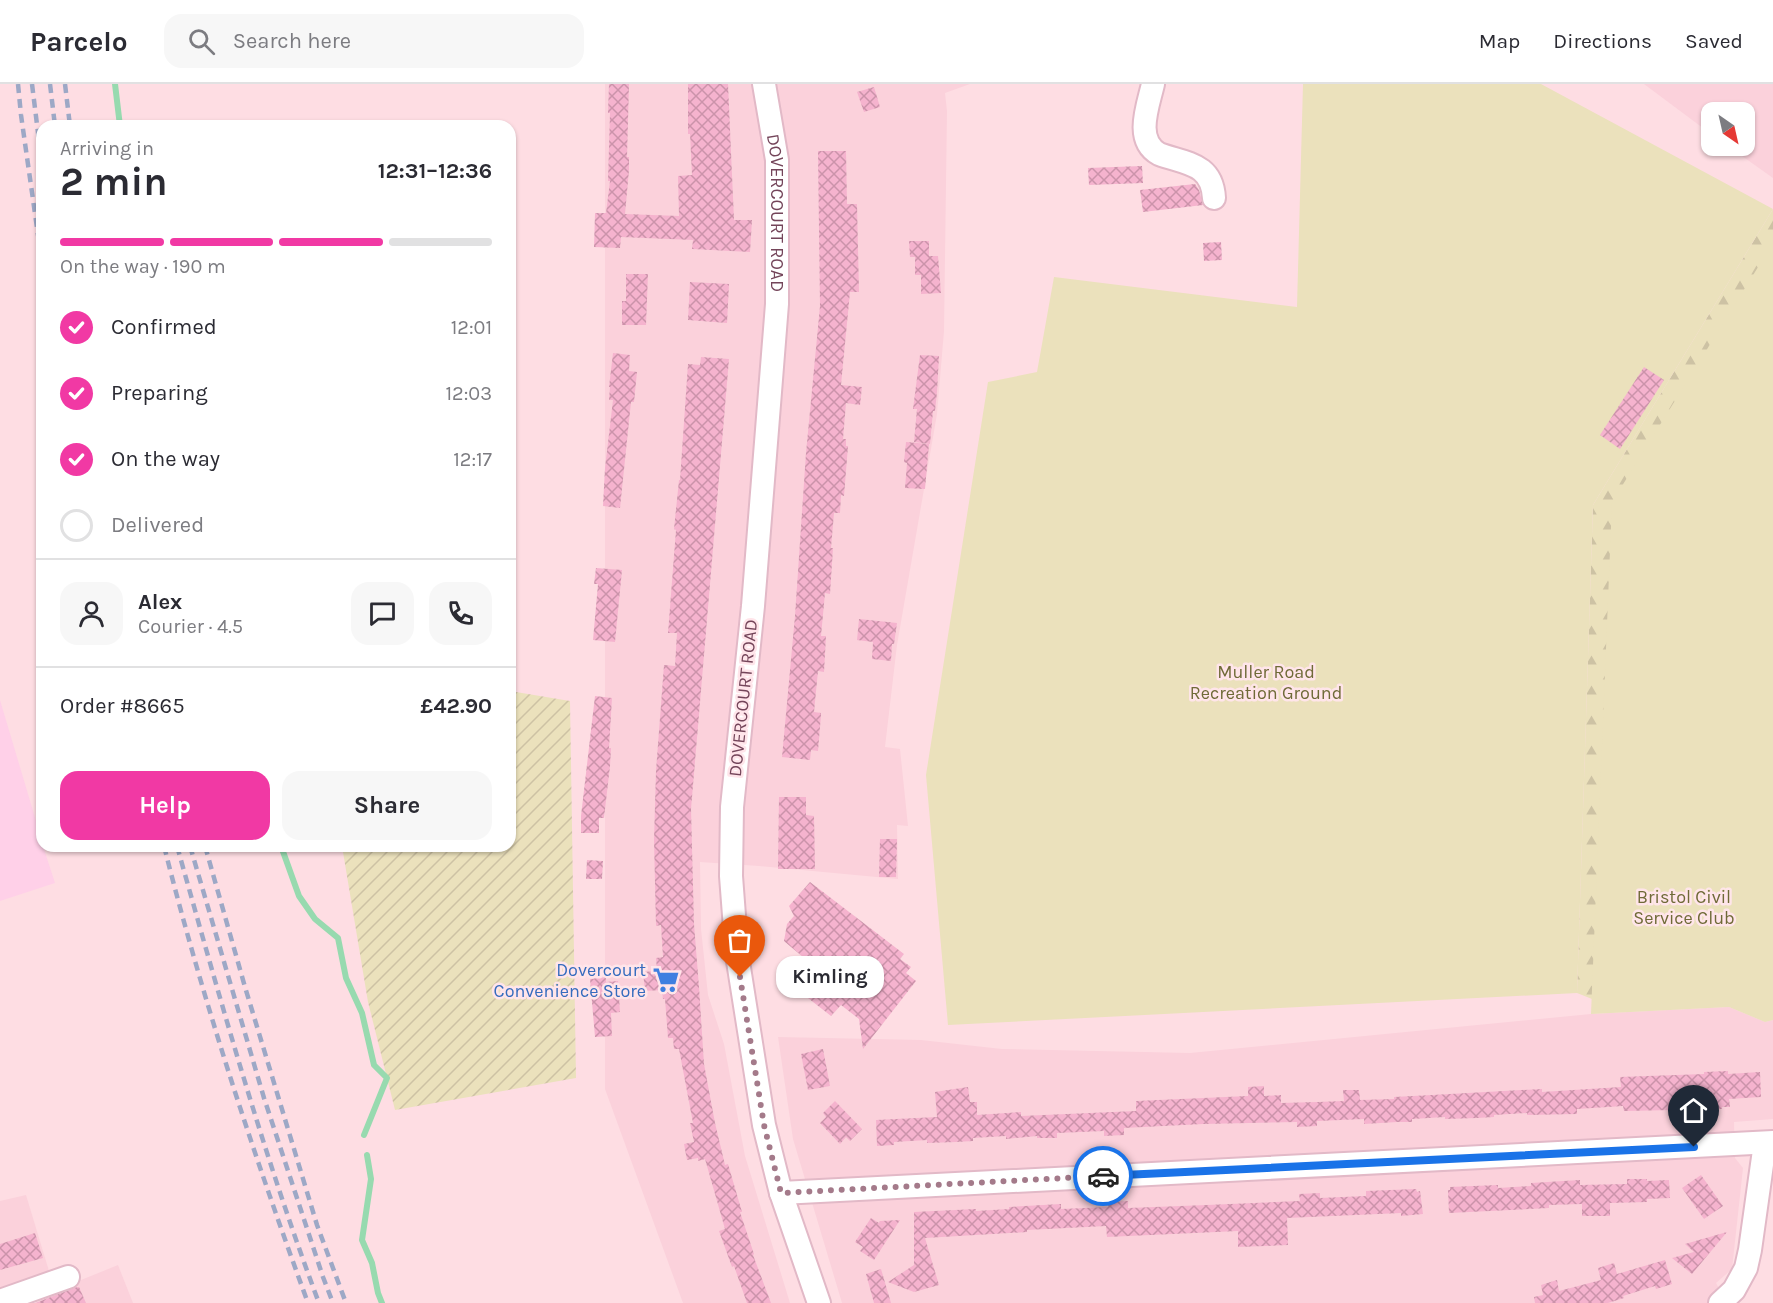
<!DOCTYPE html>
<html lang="en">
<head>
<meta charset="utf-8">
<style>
  :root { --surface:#fff; --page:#f7f7f7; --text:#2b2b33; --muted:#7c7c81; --line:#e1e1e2; --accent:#f139a4 }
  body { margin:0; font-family:Karla,sans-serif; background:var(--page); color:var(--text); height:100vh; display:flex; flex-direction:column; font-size:22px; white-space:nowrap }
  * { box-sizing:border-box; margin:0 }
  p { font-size:20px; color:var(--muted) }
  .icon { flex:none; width:33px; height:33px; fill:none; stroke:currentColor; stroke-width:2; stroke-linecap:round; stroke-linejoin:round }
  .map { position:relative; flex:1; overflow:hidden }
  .sheet { position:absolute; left:36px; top:36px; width:480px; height:732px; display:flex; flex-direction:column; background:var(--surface); border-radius:18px; box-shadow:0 2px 4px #0004 }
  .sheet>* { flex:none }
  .needle { width:39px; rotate:146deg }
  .fabs { position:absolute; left:1701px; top:18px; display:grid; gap:12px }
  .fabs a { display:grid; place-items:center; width:54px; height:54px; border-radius:12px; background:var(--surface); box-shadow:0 2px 4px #0004; font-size:30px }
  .pin { position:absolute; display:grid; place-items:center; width:51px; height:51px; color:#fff; margin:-62px -26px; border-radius:50% 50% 50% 0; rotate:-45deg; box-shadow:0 0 6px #0007 }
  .pin .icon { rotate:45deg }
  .courier { position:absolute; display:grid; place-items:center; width:60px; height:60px; margin:-30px; border:4px solid #1a73e8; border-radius:50%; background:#fff; color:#222; box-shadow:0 2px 8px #0007 }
  .bubble { position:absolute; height:42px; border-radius:18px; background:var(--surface); box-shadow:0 2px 4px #0004; font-size:20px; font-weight:700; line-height:42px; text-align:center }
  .summary em { font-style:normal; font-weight:700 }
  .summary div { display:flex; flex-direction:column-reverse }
  .summary { display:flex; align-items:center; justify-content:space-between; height:102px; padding:0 24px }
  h1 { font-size:39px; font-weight:700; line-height:45px }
  .bar { display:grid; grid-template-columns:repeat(4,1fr); gap:9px 6px; align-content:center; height:72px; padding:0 24px }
  .bar i { height:8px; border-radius:4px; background:var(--line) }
  .bar .on { background:var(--accent) }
  .bar p { grid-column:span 4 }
  .line { display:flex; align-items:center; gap:15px; padding:0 24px; border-top:2px solid var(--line) }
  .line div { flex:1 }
  .round { display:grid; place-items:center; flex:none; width:63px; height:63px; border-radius:18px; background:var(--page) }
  ol { padding:0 24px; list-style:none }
  li { display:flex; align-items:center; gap:18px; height:66px }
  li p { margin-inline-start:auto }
  li .icon { padding:6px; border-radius:50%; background:var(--accent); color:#fff; stroke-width:4 }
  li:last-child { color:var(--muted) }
  li i { width:33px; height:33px; border:3px solid var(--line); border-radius:50% }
  .action { display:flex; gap:12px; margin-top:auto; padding:12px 24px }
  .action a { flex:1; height:69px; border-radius:18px; background:var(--accent); color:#fff; font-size:24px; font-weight:700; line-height:69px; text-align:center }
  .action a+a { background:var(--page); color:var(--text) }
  header { display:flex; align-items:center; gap:36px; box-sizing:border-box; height:84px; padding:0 30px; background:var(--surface); border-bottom:2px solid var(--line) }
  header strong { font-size:28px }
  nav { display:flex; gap:33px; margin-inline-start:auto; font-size:21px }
  .search { width:420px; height:54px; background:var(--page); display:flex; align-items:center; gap:15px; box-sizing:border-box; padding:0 21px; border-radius:18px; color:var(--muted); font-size:22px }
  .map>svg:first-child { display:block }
  .residential { fill:#fbd1db }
  .commercial { fill:#ffd0e8 }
  .forest { fill:url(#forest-firs) }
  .park { fill:#ebe1bc }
  .garden { fill:url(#garden-furrows) }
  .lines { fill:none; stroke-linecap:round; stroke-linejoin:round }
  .stream { stroke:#97daaf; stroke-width:6 }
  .building { fill:url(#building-cross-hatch) }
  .minor-casing { stroke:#e2b9c7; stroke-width:26 }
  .minor { stroke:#fff; stroke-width:22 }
  .rail { stroke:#9da8c6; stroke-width:4.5; stroke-dasharray:9 6; stroke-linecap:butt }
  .done { stroke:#a47a8a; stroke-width:6; stroke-dasharray:0 10.8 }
  .route { stroke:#1a73e8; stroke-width:8 }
  .labels { text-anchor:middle; stroke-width:5; stroke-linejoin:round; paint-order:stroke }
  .street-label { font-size:18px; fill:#74455a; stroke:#ffe5ea }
  .park-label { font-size:18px; fill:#6f6a37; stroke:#ffe5ea }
  .shop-label { font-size:18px; fill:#366cbe; stroke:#ffe5ea; text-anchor:end }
</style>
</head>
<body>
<header>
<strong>Parcelo</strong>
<div class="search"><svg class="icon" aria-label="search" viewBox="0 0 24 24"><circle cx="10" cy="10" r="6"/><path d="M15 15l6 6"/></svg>Search here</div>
<nav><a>Map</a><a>Directions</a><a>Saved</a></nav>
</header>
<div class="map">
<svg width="1773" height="1219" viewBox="0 0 1773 1219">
  <defs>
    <pattern id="forest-firs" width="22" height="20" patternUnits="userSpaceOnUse" patternTransform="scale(1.5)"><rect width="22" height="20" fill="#ebe1bc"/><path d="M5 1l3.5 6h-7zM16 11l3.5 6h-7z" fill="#cdc2a4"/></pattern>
    <pattern id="garden-furrows" width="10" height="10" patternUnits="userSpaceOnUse" patternTransform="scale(1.5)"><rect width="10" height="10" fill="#ebe1bc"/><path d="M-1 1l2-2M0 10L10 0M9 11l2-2" fill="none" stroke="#cdc2a4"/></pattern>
    <pattern id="building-cross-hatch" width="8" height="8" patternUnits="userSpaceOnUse" patternTransform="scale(1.5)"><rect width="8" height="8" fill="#f5b3ce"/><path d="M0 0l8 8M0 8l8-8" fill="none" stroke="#cb93aa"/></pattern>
  </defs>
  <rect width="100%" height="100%" fill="#fedde3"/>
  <g class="residential">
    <polygon points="605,0 970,0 945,9 947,27 944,247 937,330 897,561 885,663 900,665 908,742 897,741 898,795 759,782 700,778 701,845 708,911 724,960 745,1072 790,1219 683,1219 605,1005"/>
    <polygon points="1644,0 1773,0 1773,94 1728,62 1744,62 1744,28 1712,28 1711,50"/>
    <polygon points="1729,923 1765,938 1773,936 1773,1035 1734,1038 1735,1074 1743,1084 1732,1185 1716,1199 1727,1219 842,1219 793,1055 778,953 921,956 1002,965 1190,969 1591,930"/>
    <polygon points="26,1111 49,1187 0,1204 0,1117"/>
    <polygon points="118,1181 133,1219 47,1219 44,1211"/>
  </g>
  <polygon class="commercial" points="0,616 42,757 42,762 43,762 55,799 0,817"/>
  <polygon class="forest" points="1773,125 1773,174 1602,919 1577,909 1593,421"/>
  <g class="park">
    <polygon points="1303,0 1541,0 1773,125 1593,421 1577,909 948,941 926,691 988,298 1037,288 1054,193 1297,223"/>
    <polygon points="1773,159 1773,936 1765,938 1729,923 1591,930 1612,418"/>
  </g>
  <polygon class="garden" points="510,607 570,617 576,994 395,1026 368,918 342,762 510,762"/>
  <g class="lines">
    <g class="stream">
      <polyline points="115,0 120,42"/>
      <polyline points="281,762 299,812 315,835 338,854 346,894 362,929 374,981 387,994 364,1051"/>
      <polyline points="367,1071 371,1095 362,1156 372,1179 378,1209 382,1219"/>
    </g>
  </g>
  <g class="building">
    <polygon points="609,0 629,0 627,73 629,73 629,86 625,130 679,132 678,92 692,91 690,50 688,50 688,0 728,0 734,136 752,136 750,168 692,165 693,156 621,153 620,164 594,163 595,129 606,129 610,97 608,97 610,29 608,29"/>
    <polygon points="874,3 880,23 864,28 857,8"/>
    <polygon points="818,67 846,67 847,120 857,120 859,208 850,208 841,301 862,303 860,321 846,319 843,355 846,355 846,362 848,362 844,412 841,411 840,429 834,429 831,464 833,464 830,510 825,509 821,552 826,552 824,588 818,587 814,628 821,629 821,631 818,667 811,666 810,676 782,673 795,532 806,369 820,222"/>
    <polygon points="1142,82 1143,99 1089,101 1088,84"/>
    <polygon points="1195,100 1199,106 1203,121 1143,128 1140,106"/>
    <polygon points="909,157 929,157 929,172 938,172 941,209 921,210 921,191 915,191 915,173 910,173"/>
    <polygon points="1221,158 1222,176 1204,177 1203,159"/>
    <polygon points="626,190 648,190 646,241 622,241 622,217 626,217"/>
    <polygon points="690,198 729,200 727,239 688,236"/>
    <polygon points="613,269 630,271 629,287 637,288 634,318 631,318 620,424 603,422 605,384 613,316 609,316 610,303 609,303"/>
    <polygon points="920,271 939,272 937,308 935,327 933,327 930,360 914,358 917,325 913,325"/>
    <polygon points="701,273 729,275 691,725 694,840 699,903 704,980 715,1039 725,1081 728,1080 742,1128 740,1128 754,1170 753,1171 771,1219 747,1219 734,1182 732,1183 719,1147 725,1145 705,1075 698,1077 698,1074 687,1076 684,1060 694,1058 690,1039 693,1039 679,965 674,965 673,954 668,954 665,915 663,915 662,906 645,907 643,888 657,887 656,874 663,873 661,841 656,842 654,756 656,687 664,581 675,582 677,549 668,549 676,446 674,445 679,396 680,396 688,280 700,281"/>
    <polygon points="1644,283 1664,296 1620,365 1600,351"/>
    <polygon points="906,358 929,360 925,405 905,404 907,379 904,378"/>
    <polygon points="596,484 622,486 615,558 593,556 598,500 594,500"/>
    <polygon points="859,535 897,539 894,560 892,560 891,577 872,575 873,558 857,556"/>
    <polygon points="595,612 612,614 609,664 611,664 610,682 604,734 599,734 599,749 581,749 581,732"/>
    <polygon points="779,713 806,713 806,731 814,732 815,785 778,785"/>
    <polygon points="880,755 897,755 896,793 879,793"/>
    <polygon points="587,776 603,777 602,795 586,795"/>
    <polygon points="810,798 904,870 900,875 911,883 906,889 916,897 863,965 859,935 841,921 831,932 799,907 812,891 810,879 784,857 787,840 794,832 789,822"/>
    <polygon points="606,893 606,898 618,897 620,928 611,929 612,952 595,953 590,895"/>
    <polygon points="823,965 830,1002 808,1006 801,970"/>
    <polygon points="1728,987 1728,990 1760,988 1761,1013 1729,1015 1730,1023 1722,1023 1722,1025 1624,1027 1623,1022 1577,1025 1577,1030 1527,1031 1527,1029 1494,1031 1494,1033 1477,1034 1445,1035 1445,1033 1412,1035 1412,1038 1397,1038 1364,1040 1364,1035 1317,1037 1317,1042 1297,1043 1297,1038 1203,1040 1124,1044 1124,1051 1104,1052 1104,1047 1057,1049 1057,1054 1037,1054 1037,1052 1006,1055 1006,1052 973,1054 973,1057 956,1058 927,1059 927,1056 894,1058 894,1061 877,1062 876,1036 937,1033 935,1008 968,1003 970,1018 977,1018 977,1031 1021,1028 1021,1032 1136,1027 1136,1017 1248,1012 1248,1003 1264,1002 1264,1012 1281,1011 1281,1019 1318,1018 1344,1017 1343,1006 1359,1006 1360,1016 1394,1015 1394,1013 1432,1011 1542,1005 1542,1008 1621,1003 1620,993 1704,990 1704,988"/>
    <polygon points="835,1017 862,1045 850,1057 846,1053 840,1060 820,1039 826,1033 823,1029"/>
    <polygon points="1701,1091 1723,1122 1704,1135 1682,1104"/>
    <polygon points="1627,1095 1647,1095 1647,1097 1669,1096 1670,1114 1647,1115 1647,1118 1610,1119 1610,1132 1582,1132 1582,1120 1549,1121 1549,1124 1449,1129 1448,1106 1450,1106 1450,1103 1498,1101 1498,1104 1531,1102 1531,1099 1580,1096 1580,1101 1627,1100"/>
    <polygon points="1416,1105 1417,1108 1420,1107 1423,1130 1401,1132 1401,1129 1287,1134 1288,1161 1238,1163 1238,1147 1107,1153 1106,1142 1027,1146 1027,1148 925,1154 939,1201 914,1208 888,1198 914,1181 914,1128 976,1125 976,1127 1009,1125 1009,1123 1061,1120 1061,1125 1108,1123 1108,1118 1128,1117 1128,1124 1207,1121 1300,1117 1299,1110 1320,1109 1320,1114 1366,1112 1366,1107"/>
    <polygon points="871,1134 879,1139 880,1137 900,1136 874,1176 860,1167 863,1163 855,1158"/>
    <polygon points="1727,1148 1692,1190 1672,1174 1694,1168 1685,1160"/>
    <polygon points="35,1149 43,1174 0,1186 0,1160"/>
    <polygon points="1665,1176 1672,1200 1656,1205 1655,1202 1623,1212 1624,1214 1608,1219 1535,1219 1534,1213 1543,1211 1541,1201 1557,1196 1559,1207 1601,1196 1598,1184 1614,1179 1617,1190"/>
    <polygon points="881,1185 891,1219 874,1219 866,1190"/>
    <polygon points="77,1203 79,1203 86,1219 35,1219"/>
  </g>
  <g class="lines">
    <g class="minor-casing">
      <g id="minor">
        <path id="s1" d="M764,0L777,76V220L753,522L732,723L731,792L737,871L764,1041L781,1109L819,1219"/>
        <path d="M1153,0C1148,22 1134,56 1159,70C1186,80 1212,79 1214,114"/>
        <polyline points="781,1109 1773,1058"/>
        <polyline points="0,1217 68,1193"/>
        <polyline points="1720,1219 1734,1206 1746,1184 1750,1166 1765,1059"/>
      </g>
    </g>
    <use href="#minor" class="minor"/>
    <g class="rail">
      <polyline points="18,0 21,31 42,179"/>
      <polyline points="32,0 42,81"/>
      <polyline points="50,0 55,42"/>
      <polyline points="65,0 70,42"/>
      <path d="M164,762C203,917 253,1069 308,1219"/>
      <path d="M177,762C220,915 263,1070 319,1219"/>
      <polyline points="190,762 264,1014 323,1193 333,1219"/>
      <polyline points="205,762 245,903 317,1141 346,1219"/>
    </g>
  </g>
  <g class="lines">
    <polyline class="done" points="740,893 764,1041 781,1109 1103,1092"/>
    <polyline class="route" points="1103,1092 1694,1063"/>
  </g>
  <defs>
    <g id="supermarket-bare" transform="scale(2.07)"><path d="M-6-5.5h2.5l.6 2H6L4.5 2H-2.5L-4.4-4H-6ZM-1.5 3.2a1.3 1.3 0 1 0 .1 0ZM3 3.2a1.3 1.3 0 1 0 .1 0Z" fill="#3f7fe0" stroke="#ffe5ea" stroke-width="2.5" paint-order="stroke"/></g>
  </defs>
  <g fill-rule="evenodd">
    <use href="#supermarket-bare" x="666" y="896"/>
  </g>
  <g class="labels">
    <g class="street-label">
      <text dy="6" stroke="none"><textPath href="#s1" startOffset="130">DOVERCOURT ROAD</textPath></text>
      <text transform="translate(743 614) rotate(-84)" y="6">DOVERCOURT ROAD</text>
    </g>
    <g class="park-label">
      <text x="1266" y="594">Muller Road<tspan x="1266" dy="21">Recreation Ground</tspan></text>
      <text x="1684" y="819">Bristol Civil<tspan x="1684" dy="21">Service Club</tspan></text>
    </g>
    <g class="shop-label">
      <text x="646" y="892">Dovercourt<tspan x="646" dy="21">Convenience Store</tspan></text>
    </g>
  </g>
</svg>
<div class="fabs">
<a><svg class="needle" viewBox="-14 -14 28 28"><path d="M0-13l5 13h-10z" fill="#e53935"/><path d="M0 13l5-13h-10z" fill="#7c7c81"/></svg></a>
</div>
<div class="pin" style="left:740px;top:893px;background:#ea580c"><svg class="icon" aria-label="bag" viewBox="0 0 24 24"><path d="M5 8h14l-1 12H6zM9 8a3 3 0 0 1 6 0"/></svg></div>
<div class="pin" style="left:1694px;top:1063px;background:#1f2937"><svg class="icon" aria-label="home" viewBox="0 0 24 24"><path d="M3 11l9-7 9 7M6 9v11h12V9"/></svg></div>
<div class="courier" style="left:1103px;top:1092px"><svg class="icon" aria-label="car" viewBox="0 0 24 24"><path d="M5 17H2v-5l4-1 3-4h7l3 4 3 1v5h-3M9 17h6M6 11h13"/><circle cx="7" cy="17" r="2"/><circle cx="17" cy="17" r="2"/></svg></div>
<div class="bubble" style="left:776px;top:872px;width:108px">Kimling</div>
<section class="sheet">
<div class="summary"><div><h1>2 min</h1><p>Arriving in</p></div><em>12:31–12:36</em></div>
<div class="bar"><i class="on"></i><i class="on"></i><i class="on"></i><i></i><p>On the way · 190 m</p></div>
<ol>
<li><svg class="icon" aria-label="check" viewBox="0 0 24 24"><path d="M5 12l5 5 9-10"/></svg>Confirmed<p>12:01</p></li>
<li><svg class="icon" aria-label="check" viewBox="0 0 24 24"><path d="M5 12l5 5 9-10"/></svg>Preparing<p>12:03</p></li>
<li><svg class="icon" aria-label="check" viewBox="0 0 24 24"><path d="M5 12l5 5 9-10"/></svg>On the way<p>12:17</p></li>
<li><i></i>Delivered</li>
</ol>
<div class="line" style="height:108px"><a class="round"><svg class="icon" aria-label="person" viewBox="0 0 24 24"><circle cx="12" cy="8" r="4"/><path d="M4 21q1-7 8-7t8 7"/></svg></a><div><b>Alex</b><p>Courier · 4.5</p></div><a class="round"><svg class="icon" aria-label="chat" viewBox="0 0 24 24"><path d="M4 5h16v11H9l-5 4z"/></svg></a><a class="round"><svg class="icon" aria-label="phone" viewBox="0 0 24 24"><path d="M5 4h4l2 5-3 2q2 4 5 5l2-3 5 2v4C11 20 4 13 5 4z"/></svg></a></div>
<div class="line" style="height:78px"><div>Order #8665</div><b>£42.90</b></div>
<div class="action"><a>Help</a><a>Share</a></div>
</section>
</div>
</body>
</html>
